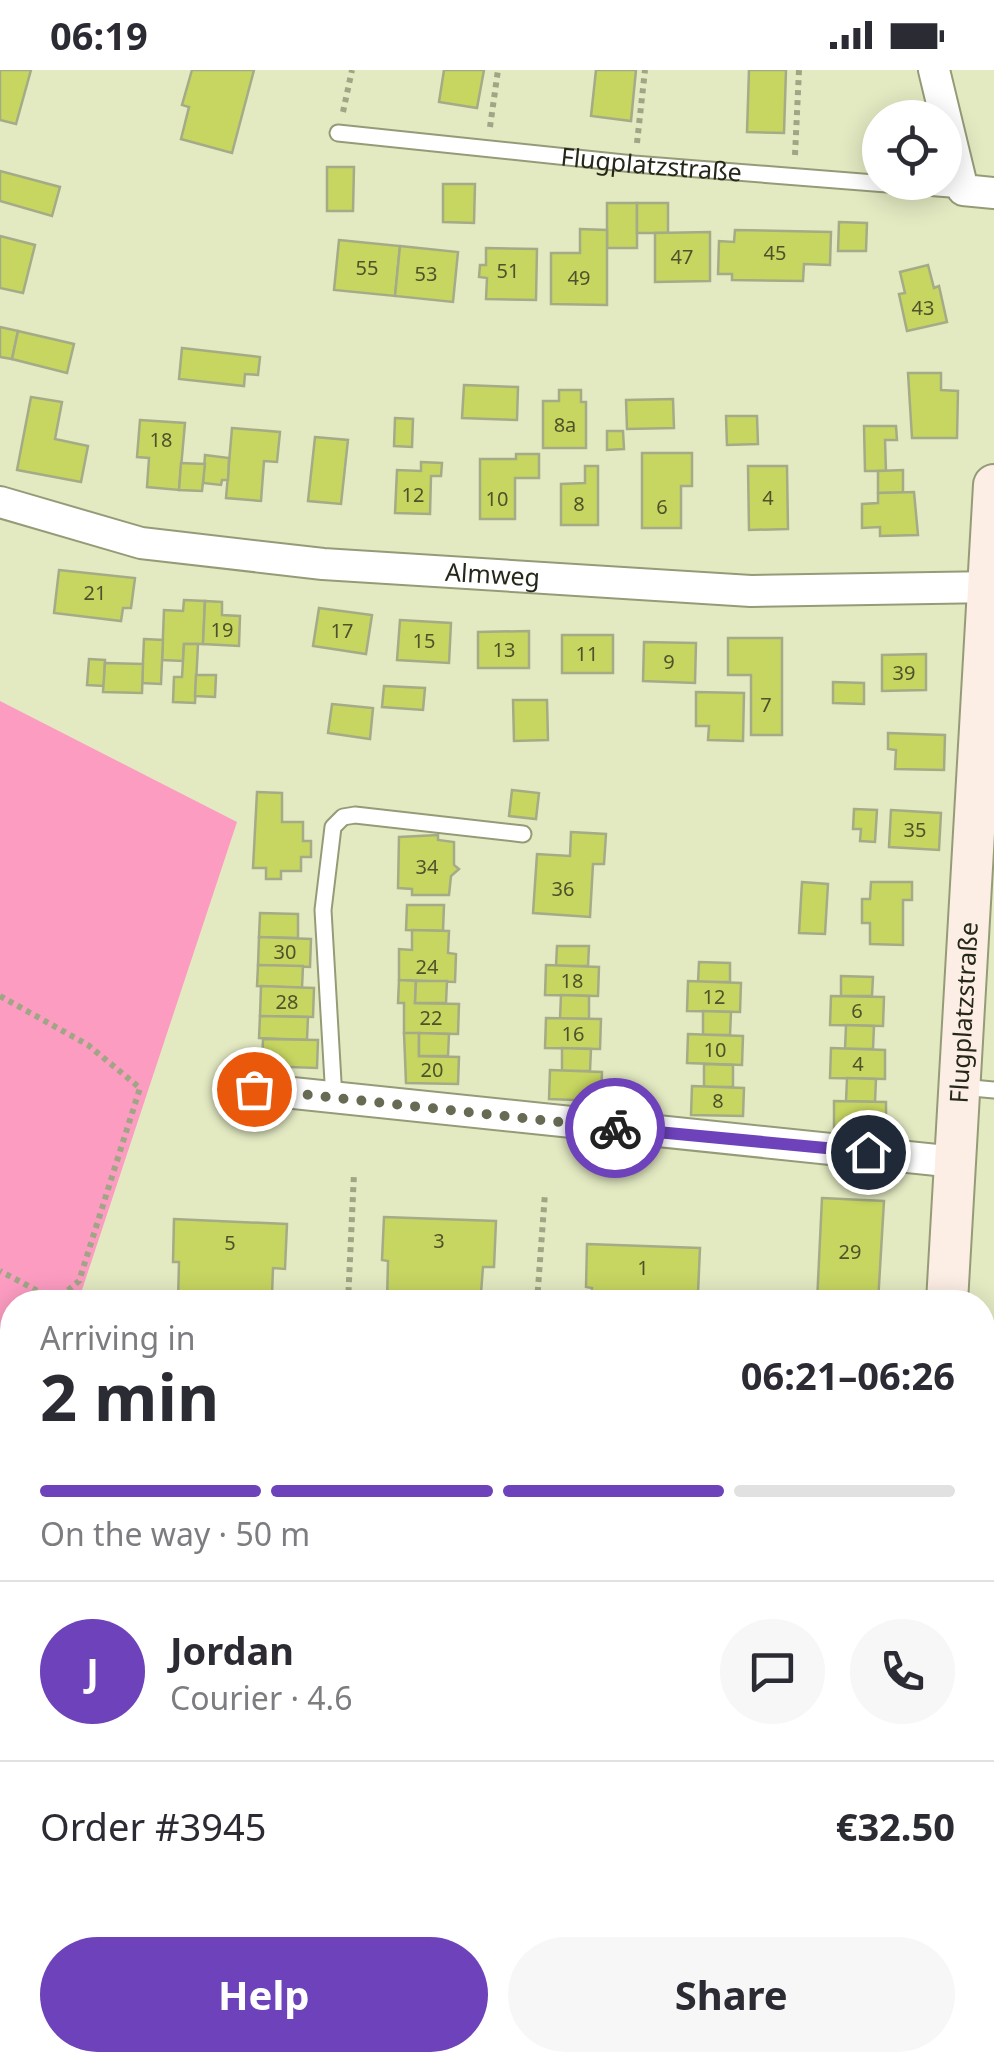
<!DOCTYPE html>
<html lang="en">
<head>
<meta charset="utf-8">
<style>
  :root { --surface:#fff; --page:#f7f7f7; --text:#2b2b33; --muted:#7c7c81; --line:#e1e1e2; --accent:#6d42ba }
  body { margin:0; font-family:"Noto Sans",sans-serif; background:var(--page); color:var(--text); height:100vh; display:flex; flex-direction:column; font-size:38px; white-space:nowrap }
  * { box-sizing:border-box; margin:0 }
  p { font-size:32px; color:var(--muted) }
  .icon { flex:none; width:55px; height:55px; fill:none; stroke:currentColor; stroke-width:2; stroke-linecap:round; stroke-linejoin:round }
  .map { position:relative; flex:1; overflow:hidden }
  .panel { position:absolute; left:0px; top:1220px; width:995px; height:782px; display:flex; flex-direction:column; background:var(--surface); border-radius:40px 40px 0 0; box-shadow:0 5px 25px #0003 }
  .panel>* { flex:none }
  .controls { position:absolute; left:862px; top:30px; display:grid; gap:20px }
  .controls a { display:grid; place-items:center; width:100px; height:100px; border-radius:50%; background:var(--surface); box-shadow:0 5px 25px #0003; font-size:50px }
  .pin { position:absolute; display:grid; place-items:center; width:85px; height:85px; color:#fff; margin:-42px; border:5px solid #fff; border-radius:50%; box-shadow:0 2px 10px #0007 }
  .courier { position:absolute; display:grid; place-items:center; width:100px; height:100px; margin:-50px; border:8px solid #6d42ba; border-radius:50%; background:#fff; color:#222; box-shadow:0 2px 12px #0007 }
  .summary em { font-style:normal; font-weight:700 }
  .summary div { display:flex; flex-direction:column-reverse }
  .summary { display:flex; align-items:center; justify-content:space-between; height:170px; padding:0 40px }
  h1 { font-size:65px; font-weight:700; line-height:75px }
  .bar { display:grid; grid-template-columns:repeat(4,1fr); gap:15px 10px; align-content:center; height:120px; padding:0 40px }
  .bar i { height:12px; border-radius:8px; background:var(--line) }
  .bar .on { background:var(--accent) }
  .bar p { grid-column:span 4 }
  .line { display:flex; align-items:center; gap:25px; padding:0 40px; border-top:2px solid var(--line) }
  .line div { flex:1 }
  .round { display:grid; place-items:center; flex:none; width:105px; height:105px; border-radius:52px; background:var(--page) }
  .cta { display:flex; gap:20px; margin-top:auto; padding:20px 40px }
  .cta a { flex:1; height:115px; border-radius:60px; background:var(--accent); color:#fff; font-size:40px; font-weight:700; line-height:115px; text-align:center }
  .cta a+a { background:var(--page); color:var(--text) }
  .status { display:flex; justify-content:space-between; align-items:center; height:70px; padding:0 50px; background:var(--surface); direction:ltr }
  .status svg { height:28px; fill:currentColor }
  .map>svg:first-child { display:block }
  .green { fill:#fc9cc1 }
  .water { fill:#b8a3f3 }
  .building { fill:#c7d661; stroke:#a5ab86; stroke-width:2.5 }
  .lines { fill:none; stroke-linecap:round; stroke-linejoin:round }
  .lane-casing { stroke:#959b77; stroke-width:19 }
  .street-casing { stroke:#959b77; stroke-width:34 }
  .secondary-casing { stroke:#959b77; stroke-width:44 }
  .path { stroke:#a0a586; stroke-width:6; stroke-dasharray:5 5; stroke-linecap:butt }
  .lane { stroke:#fff; stroke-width:15 }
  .street { stroke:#fff; stroke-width:30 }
  .secondary { stroke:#fceee4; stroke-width:40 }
  .done { stroke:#686b54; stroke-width:10; stroke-dasharray:0 18 }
  .route { stroke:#6d42ba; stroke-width:12 }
  .labels { text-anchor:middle; stroke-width:8; stroke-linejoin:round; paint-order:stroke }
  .number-label { font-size:20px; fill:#4e532b }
  .street-label { font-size:25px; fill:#252719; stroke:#e3eac2 }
</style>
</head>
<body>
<div class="status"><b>06:19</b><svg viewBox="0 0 49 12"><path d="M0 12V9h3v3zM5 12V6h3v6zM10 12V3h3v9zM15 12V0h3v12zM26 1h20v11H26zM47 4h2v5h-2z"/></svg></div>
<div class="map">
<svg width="994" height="2001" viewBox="0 0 994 2001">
  <rect width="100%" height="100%" fill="#e3eac2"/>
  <g class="green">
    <polygon points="0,631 237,752 78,1232 12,1232 12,1311 0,1304"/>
    <polygon points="12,1434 12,1990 284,1990 283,2001 0,2001 0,1474"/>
  </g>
  <polygon class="water" points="994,1957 994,2001 751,2001 812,1990 982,1990 983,1959"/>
  <g class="building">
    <polygon points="0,0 31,0 16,54 0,50"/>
    <polygon points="192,0 254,0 232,83 181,69 189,37 182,35"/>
    <polygon points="444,0 484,0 477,38 439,32"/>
    <polygon points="596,0 636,0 631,51 591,46"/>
    <polygon points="749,0 786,0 784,63 747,62"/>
    <polygon points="327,97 354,97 353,141 327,141"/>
    <polygon points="0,101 60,117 52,146 0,131"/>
    <polygon points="443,114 475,114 474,153 443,152"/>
    <rect x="607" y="133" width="30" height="45"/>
    <rect x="637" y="133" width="31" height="30"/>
    <polygon points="839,152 867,153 866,181 838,181"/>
    <polygon points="580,159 607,160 607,235 551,234 551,183 580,183"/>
    <polygon points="735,160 831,162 830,195 804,194 803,211 732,210 732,204 718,204 719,171 734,172"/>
    <polygon points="710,162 710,211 655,212 655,163"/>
    <polygon points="0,166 35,175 23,223 0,218"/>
    <polygon points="339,170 400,176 395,226 334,220"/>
    <polygon points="400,176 458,182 453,232 395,226"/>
    <polygon points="486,178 537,179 536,230 486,229 487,208 479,207 480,195 486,195"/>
    <polygon points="928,195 934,218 939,216 947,252 907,261 899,224 905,223 900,202"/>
    <polygon points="0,257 18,261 12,289 0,287"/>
    <polygon points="18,261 74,274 67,303 12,289"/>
    <polygon points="182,278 260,287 258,305 245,304 244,316 179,309"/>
    <polygon points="908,303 941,303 941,320 958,321 957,368 912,368"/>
    <polygon points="464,315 518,317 517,350 462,348"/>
    <polygon points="559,320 581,320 581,332 586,332 586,378 543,378 543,331 559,331"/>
    <polygon points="31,327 62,332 55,369 88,376 81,412 17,400"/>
    <polygon points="673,329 674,358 627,359 626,330"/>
    <polygon points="726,346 757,346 758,374 727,375"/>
    <polygon points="395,348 413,349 412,377 394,376"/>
    <polygon points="140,350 185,353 179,420 147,417 149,388 137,387"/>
    <polygon points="864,356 896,356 897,370 885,370 886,401 865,401"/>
    <polygon points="232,358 280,362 277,392 264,391 261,431 226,428"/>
    <polygon points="607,361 623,361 624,379 607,380"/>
    <polygon points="315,367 348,370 341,434 308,431"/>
    <polygon points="642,383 692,383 692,416 681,416 681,458 642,458"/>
    <polygon points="516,384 539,384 539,408 515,408 515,449 480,449 480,389 516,389"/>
    <polygon points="205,385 229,388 228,410 222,410 221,415 203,413"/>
    <polygon points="421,392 442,393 441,406 431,406 430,444 395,443 397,400 421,401"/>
    <polygon points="181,393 205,394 202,421 179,420"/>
    <polygon points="585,396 598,396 598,455 561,455 561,414 585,413"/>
    <polygon points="748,396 787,396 788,459 749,460"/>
    <polygon points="903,400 903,423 878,423 878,401"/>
    <polygon points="914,422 918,465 880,466 880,457 862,458 862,434 878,433 878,423"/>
    <polygon points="59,500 135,508 131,538 123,538 121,551 54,543"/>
    <polygon points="184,530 205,531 203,574 184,574 183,591 162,590 164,540 183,541"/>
    <polygon points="205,531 222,532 222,545 240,546 239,576 203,574"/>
    <polygon points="319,538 372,545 366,584 313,576"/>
    <polygon points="400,550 451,553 449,593 397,590"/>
    <polygon points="529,561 529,598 478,598 478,562"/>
    <rect x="562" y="565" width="51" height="38"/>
    <polygon points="728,568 782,568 782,665 751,665 751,605 728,605"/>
    <polygon points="144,569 163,570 161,614 142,613"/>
    <polygon points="644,572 696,573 695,613 643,611"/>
    <polygon points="184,574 198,574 195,633 173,632 174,607 182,607"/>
    <polygon points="926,584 926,620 882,621 882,585"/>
    <polygon points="89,589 105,590 104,616 87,615"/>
    <polygon points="105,593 143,594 142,623 103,622"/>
    <polygon points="196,605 216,605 215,627 195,626"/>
    <polygon points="833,612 864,613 864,634 833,633"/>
    <polygon points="384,616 425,618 423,640 382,637"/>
    <polygon points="696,622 744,623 743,671 708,670 709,656 696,656"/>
    <polygon points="513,630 547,630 548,670 514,671"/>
    <polygon points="332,634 373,638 370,669 328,663"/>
    <polygon points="888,663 945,665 944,700 895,699 896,680 888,679"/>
    <polygon points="512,720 539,723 536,749 509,746"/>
    <polygon points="257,722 282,723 282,752 303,752 303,771 311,771 311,787 301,787 301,801 281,801 281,809 266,809 266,798 253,798"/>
    <polygon points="854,739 877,740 875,772 860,771 861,759 853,759"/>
    <polygon points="891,740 941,743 939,780 889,777"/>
    <polygon points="571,762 606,764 604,794 593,794 590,847 533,843 537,784 570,786"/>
    <polygon points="438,765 438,770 454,772 454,795 459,799 451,806 449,825 412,825 412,819 398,818 399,767"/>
    <polygon points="802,812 828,814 825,864 799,863"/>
    <polygon points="871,812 912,812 912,830 903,830 903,875 870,874 870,853 862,853 862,829 870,829"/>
    <polygon points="407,835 444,835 443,861 406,860"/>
    <polygon points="260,843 298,844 298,868 259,867"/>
    <polygon points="412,860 449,861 448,883 456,884 455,912 399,910 399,879 412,880"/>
    <polygon points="259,867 311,869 310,897 258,895"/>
    <polygon points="557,876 589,876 588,896 556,896"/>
    <polygon points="699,892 730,893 730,912 698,912"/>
    <polygon points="258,895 303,896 302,918 257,916"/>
    <polygon points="546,895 599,897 598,926 545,925"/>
    <polygon points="841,906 873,907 872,926 841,926"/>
    <polygon points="399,910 416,911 415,933 459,934 458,964 404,963 404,933 398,933"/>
    <polygon points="416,911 447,911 446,933 415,933"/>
    <polygon points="688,911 741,913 740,942 687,941"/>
    <polygon points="261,916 314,918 313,947 260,946"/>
    <polygon points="561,925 589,926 589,949 560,949"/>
    <polygon points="831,926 884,927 883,956 830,955"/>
    <polygon points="703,941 731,942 730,965 703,965"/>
    <polygon points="260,946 308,947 307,970 259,968"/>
    <polygon points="546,948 601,949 600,979 545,978"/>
    <polygon points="846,955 874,956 873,979 845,979"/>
    <polygon points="404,963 419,963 419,986 459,987 458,1014 406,1013"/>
    <polygon points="419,963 449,964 448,986 419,986"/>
    <polygon points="688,964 743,966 742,995 687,993"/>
    <polygon points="263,969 318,970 317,998 262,996"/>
    <polygon points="562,978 591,979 590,1001 562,1001"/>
    <polygon points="831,978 885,980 885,1009 830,1008"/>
    <polygon points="704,994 733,995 733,1017 704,1017"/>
    <polygon points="550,1000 602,1002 601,1031 549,1029"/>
    <polygon points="847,1008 876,1009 875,1032 846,1031"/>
    <polygon points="692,1016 744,1018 743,1046 691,1045"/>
    <polygon points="834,1031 886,1032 886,1061 834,1060"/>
    <polygon points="822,1128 884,1131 878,1232 817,1232"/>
    <polygon points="384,1147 496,1151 494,1197 483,1197 481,1223 476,1223 475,1232 387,1232 388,1191 382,1190"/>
    <polygon points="174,1149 287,1154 285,1199 273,1198 272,1225 266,1225 266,1232 178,1232 179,1192 173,1192"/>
    <polygon points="587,1174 700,1178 698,1223 686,1223 686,1232 591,1232 592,1218 586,1217"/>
    <polygon points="985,1382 994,1383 994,1476 982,1476"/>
    <polygon points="982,1528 994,1529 994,1608 982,1607"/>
    <polygon points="982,1668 994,1669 994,1750 982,1749"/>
  </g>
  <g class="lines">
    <g class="lane-casing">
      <g id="lane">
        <path id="s1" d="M338,63L634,94L963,120"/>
        <polyline points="961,1017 994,1020"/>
        <polyline points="334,1029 323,840 333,757 343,747 355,745 523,764"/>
      </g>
    </g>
    <g class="street-casing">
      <g id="street">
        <polyline points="934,0 963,120 994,123"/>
        <path id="s2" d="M0,432L141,473L323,494L751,521L994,517"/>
        <polyline points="254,1019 956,1092"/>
      </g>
    </g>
    <g class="secondary-casing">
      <g id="secondary">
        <path id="s3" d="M947,1232L994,415"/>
        <polyline points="905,2001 906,1990"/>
      </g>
    </g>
    <g class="path">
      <polyline points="343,42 352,0"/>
      <polyline points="490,57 498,0"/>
      <polyline points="637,73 645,0"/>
      <polyline points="795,85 799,0"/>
      <polyline points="0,926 88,975 140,1018 79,1211 61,1226 51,1228 0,1201"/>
      <polyline points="348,1232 354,1103"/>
      <polyline points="537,1232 545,1123"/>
      <polyline points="0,1753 12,1714"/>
      <polyline points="982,1898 994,1896"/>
      <polyline points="0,1899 12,1917"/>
      <polyline points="0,1972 12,1970"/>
      <polyline points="468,2001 532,1990"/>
    </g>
    <use href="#lane" class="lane"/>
    <use href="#street" class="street"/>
    <use href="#secondary" class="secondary"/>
  </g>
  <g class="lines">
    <polyline class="done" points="254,1019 615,1058"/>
    <polyline class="route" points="615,1058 868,1082"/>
  </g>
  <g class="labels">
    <g class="number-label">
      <text x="775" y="190">45</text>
      <text x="682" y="194">47</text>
      <text x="367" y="205">55</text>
      <text x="508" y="208">51</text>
      <text x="426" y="211">53</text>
      <text x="579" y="215">49</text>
      <text x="923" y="245">43</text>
      <text x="565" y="362">8a</text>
      <text x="161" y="377">18</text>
      <text x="413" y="432">12</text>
      <text x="768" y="435">4</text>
      <text x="497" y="436">10</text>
      <text x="579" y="441">8</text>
      <text x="662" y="444">6</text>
      <text x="95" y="530">21</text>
      <text x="222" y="567">19</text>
      <text x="342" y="568">17</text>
      <text x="424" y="578">15</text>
      <text x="504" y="587">13</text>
      <text x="587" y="591">11</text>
      <text x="669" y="599">9</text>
      <text x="904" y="610">39</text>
      <text x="766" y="642">7</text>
      <text x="915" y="767">35</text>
      <text x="427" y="804">34</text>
      <text x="563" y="826">36</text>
      <text x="285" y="889">30</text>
      <text x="427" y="904">24</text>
      <text x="572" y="918">18</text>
      <text x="714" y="934">12</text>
      <text x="287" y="939">28</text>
      <text x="857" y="948">6</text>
      <text x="431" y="955">22</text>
      <text x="573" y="971">16</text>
      <text x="715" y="987">10</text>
      <text x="858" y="1001">4</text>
      <text x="432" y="1007">20</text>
      <text x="718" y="1038">8</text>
      <text x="439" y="1178">3</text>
      <text x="230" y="1180">5</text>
      <text x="850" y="1189">29</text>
      <text x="643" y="1205">1</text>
    </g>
    <g class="street-label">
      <text dy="9" stroke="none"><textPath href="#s1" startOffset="315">Flugplatzstraße</textPath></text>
      <text dy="9" stroke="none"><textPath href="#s2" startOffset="500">Almweg</textPath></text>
      <text dy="9" stroke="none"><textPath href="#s3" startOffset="290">Flugplatzstraße</textPath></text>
    </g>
  </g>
</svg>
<div class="controls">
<a><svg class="icon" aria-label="locate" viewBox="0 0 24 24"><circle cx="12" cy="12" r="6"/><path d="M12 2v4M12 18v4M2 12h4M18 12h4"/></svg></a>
</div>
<div class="pin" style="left:254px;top:1019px;background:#ea580c"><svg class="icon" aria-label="bag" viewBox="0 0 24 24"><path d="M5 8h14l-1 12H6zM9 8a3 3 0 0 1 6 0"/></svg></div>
<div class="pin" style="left:868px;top:1082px;background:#1f2937"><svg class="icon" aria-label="home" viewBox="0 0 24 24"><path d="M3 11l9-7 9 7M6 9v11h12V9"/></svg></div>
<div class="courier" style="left:615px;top:1058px"><svg class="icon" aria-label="bike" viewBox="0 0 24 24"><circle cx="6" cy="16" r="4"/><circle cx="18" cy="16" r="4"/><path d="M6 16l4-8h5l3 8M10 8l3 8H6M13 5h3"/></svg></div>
<section class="panel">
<div class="summary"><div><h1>2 min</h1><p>Arriving in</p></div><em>06:21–06:26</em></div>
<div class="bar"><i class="on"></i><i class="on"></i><i class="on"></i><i></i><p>On the way · 50 m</p></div>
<div class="line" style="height:180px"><b class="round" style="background:var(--accent);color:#fff">J</b><div><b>Jordan</b><p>Courier · 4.6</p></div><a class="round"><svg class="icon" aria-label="chat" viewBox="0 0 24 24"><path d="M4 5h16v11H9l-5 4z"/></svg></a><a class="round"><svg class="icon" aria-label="phone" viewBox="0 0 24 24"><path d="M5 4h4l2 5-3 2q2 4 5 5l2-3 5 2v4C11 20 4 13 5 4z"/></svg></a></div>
<div class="line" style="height:130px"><div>Order #3945</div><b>€32.50</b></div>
<div class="cta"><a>Help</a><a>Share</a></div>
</section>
</div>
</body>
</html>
